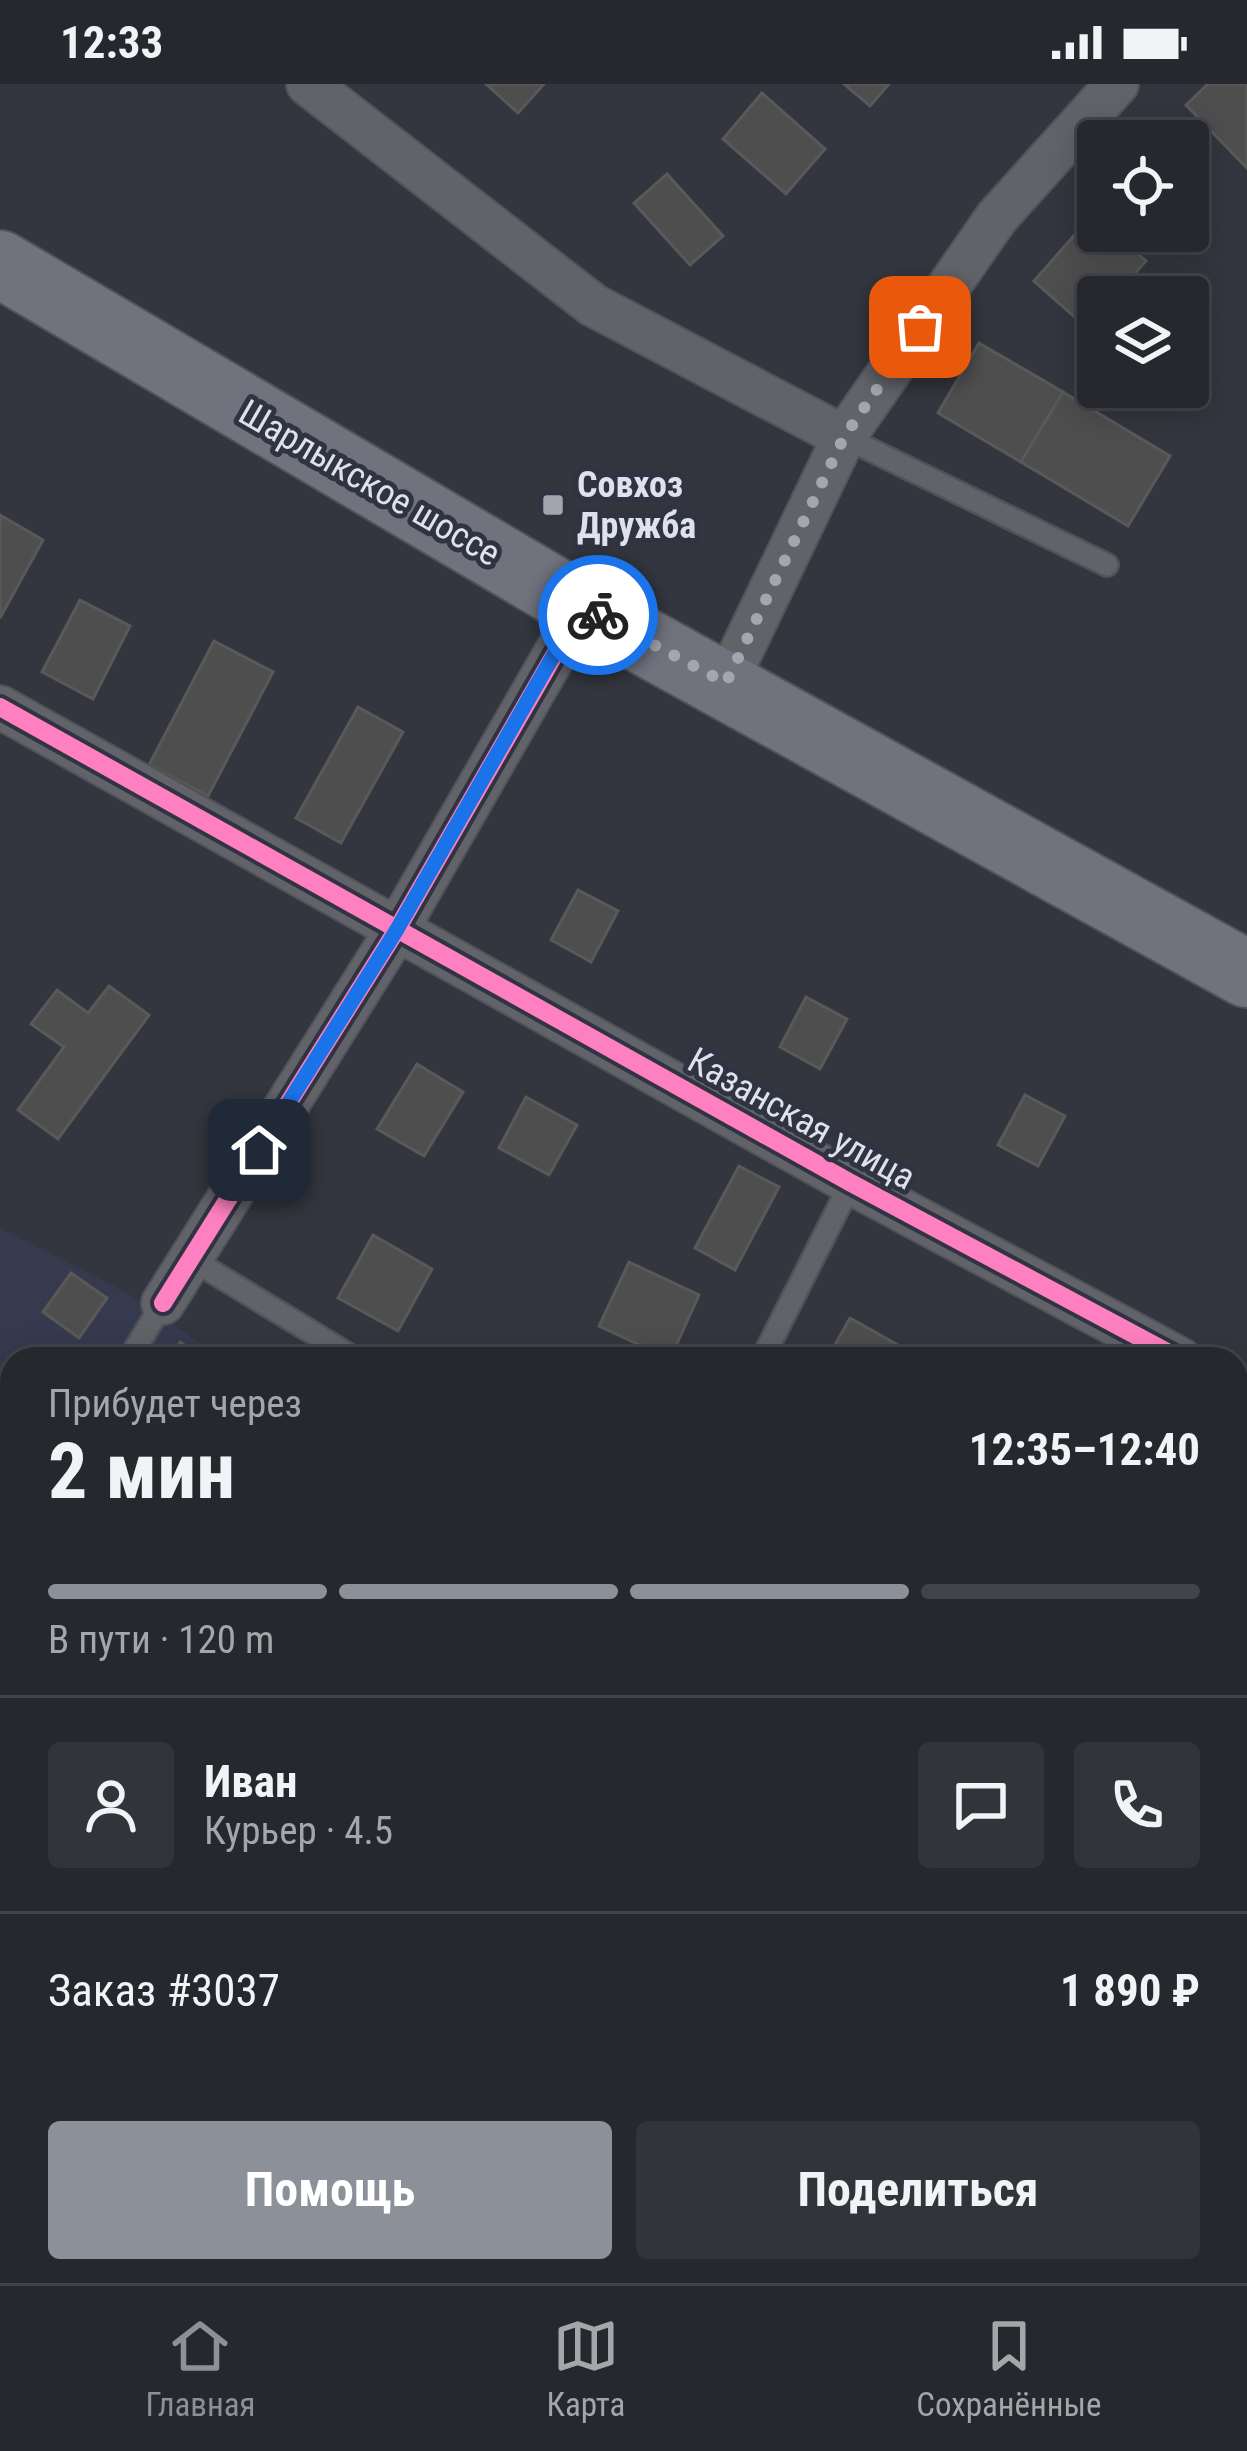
<!DOCTYPE html>
<html lang="ru">
<head>
<meta charset="utf-8">
<style>
  :root { --surface:#26282e; --page:#32343a; --text:#f1f3f6; --muted:#a4a6aa; --line:#42444a; --accent:#8c9099 }
  body { margin:0; font-family:"Roboto Condensed",sans-serif; background:var(--page); color:var(--text); height:100vh; display:flex; flex-direction:column; font-size:45px; white-space:nowrap }
  * { box-sizing:border-box; margin:0 }
  p { font-size:39px; color:var(--muted) }
  .icon { flex:none; width:66px; height:66px; fill:none; stroke:currentColor; stroke-width:2; stroke-linecap:round; stroke-linejoin:round }
  .map { position:relative; flex:1; overflow:hidden }
  .sheet { position:absolute; left:0px; top:1263px; width:1248px; height:936px; display:flex; flex-direction:column; background:var(--surface); border-radius:36px 36px 0 0; box-shadow:0 6px 30px #0003,0 0 0 3px var(--line) }
  .sheet>* { flex:none }
  .tools { position:absolute; left:1077px; top:36px; display:grid; gap:24px }
  .tools a { display:grid; place-items:center; width:132px; height:132px; border-radius:12px; background:var(--surface); box-shadow:0 6px 30px #0003,0 0 0 3px var(--line); font-size:60px }
  .pin { position:absolute; display:grid; place-items:center; width:102px; height:102px; color:#fff; margin:-51px; border-radius:24px; box-shadow:0 6px 18px #0006 }
  .courier { position:absolute; display:grid; place-items:center; width:120px; height:120px; margin:-60px; border:9px solid #1a73e8; border-radius:50%; background:#fff; color:#222; box-shadow:0 3px 15px #0007 }
  .summary em { font-style:normal; font-weight:700 }
  .summary div { display:flex; flex-direction:column-reverse }
  .summary { display:flex; align-items:center; justify-content:space-between; height:204px; padding:0 48px }
  h1 { font-size:78px; font-weight:700; line-height:90px }
  .bar { display:grid; grid-template-columns:repeat(4,1fr); gap:18px 12px; align-content:center; height:144px; padding:0 48px }
  .bar i { height:15px; border-radius:9px; background:var(--line) }
  .bar .current { background:var(--accent) }
  .bar p { grid-column:span 4 }
  .line { display:flex; align-items:center; gap:30px; padding:0 48px; border-top:3px solid var(--line) }
  .line div { flex:1 }
  .round { display:grid; place-items:center; flex:none; width:126px; height:126px; border-radius:12px; background:var(--page) }
  .action { display:flex; gap:24px; margin-top:auto; padding:24px 48px }
  .action a { flex:1; height:138px; border-radius:12px; background:var(--accent); color:#fff; font-size:48px; font-weight:700; line-height:138px; text-align:center }
  .action a+a { background:var(--page); color:var(--text) }
  .status { display:flex; justify-content:space-between; align-items:center; height:84px; padding:0 60px; background:var(--surface); direction:ltr }
  .status svg { height:33px; fill:currentColor }
  .menu { display:flex; justify-content:space-around; align-items:center; height:168px; border-top:3px solid var(--line); background:var(--surface); font-size:33px; color:var(--muted) }
  .menu a { display:grid; justify-items:center; gap:6px }
  .menu .current { color:var(--accent) }
  .map>svg:first-child { display:block }
  .built { fill:#363a4e }
  .building { fill:#4d4e4d; stroke:#59595a; stroke-width:3 }
  .lines { fill:none; stroke-linecap:round; stroke-linejoin:round }
  .service-casing { stroke:#4f5259; stroke-width:26 }
  .minor-casing { stroke:#4f5259; stroke-width:46 }
  .primary-casing { stroke:#4f5259; stroke-width:70 }
  .service { stroke:#616369; stroke-width:21 }
  .minor { stroke:#616369; stroke-width:42 }
  .primary { stroke:#70737e; stroke-width:66 }
  .cycleway-casing { stroke:#2f3342; stroke-width:26 }
  .cycleway { stroke:#ff80c0; stroke-width:18 }
  .done { stroke:#a3a6af; stroke-width:12; stroke-dasharray:0 21.6 }
  .route { stroke:#1a73e8; stroke-width:15 }
  .poi-dot { fill:#a3a6af; stroke:#2f3342; stroke-width:4.5 }
  .labels { text-anchor:middle; stroke-width:10; stroke-linejoin:round; paint-order:stroke }
  .street-label { font-size:36px; fill:#dfe2ec; stroke:#2f3342 }
  .poi-label { font-size:36px; font-weight:bold; fill:#dfe2ec; stroke:#2f3342; text-anchor:start }
</style>
</head>
<body>
<div class="status"><b>12:33</b><svg viewBox="0 0 49 12"><path d="M0 12V9h3v3zM5 12V6h3v6zM10 12V3h3v9zM15 12V0h3v12zM26 1h20v11H26zM47 4h2v5h-2z"/></svg></div>
<div class="map">
<svg width="1247" height="2199" viewBox="0 0 1247 2199">
  <rect width="100%" height="100%" fill="#33363e"/>
  <g class="built">
    <polygon points="0,1144 126,1208 223,1275 12,1275 12,1865 0,1858"/>
    <polygon points="577,2187 1029,2187 1022,2199 597,2199"/>
  </g>
  <g class="building">
    <polygon points="486,0 544,0 518,29"/>
    <polygon points="844,0 889,0 870,22"/>
    <polygon points="1208,0 1247,0 1247,84 1186,21"/>
    <polygon points="762,9 825,65 786,110 723,55"/>
    <polygon points="667,90 723,152 690,181 634,119"/>
    <polygon points="1093,130 1098,135 1098,147 1112,147 1146,177 1114,213 1098,213 1098,232 1087,244 1034,197"/>
    <polygon points="979,259 1063,308 1021,378 938,329"/>
    <polygon points="1063,308 1170,372 1128,442 1021,378"/>
    <polygon points="0,431 43,456 0,534"/>
    <polygon points="80,516 130,542 93,615 42,588"/>
    <polygon points="214,557 273,588 208,712 149,681"/>
    <polygon points="358,623 403,648 341,759 296,734"/>
    <polygon points="578,806 618,827 591,878 551,856"/>
    <polygon points="109,902 149,931 58,1055 18,1026 64,963 31,940 57,906 88,929"/>
    <polygon points="806,913 847,935 820,985 780,963"/>
    <polygon points="417,980 463,1008 424,1072 377,1045"/>
    <polygon points="1025,1011 1065,1032 1038,1082 998,1061"/>
    <polygon points="526,1013 577,1041 549,1091 499,1064"/>
    <polygon points="739,1082 779,1103 735,1186 695,1164"/>
    <polygon points="373,1151 432,1185 398,1247 338,1214"/>
    <polygon points="629,1178 699,1211 670,1275 599,1242"/>
    <polygon points="71,1189 107,1214 79,1254 43,1228"/>
    <polygon points="850,1234 923,1275 827,1275"/>
    <polygon points="180,1258 206,1275 169,1275"/>
    <polygon points="1236,1337 1247,1343 1247,1390 1236,1411"/>
    <polygon points="10,1620 12,1718 2,1735 12,1741 12,1814 0,1806 0,1636"/>
    <polygon points="0,2041 12,2048 12,2069 2,2087"/>
    <polygon points="685,2187 775,2187 765,2199 695,2199"/>
  </g>
  <g class="lines">
    <g class="service-casing">
      <g id="service">
        <polyline points="844,353 1107,481"/>
        <polyline points="191,1175 351,1272"/>
        <polyline points="129,1275 163,1219"/>
        <polyline points="762,1275 851,1099"/>
        <polyline points="0,1306 12,1304"/>
        <polyline points="0,1564 12,1546"/>
        <polyline points="1236,1588 1247,1581"/>
        <polyline points="810,2188 811,2187"/>
      </g>
    </g>
    <g class="minor-casing">
      <g id="minor">
        <polyline points="308,0 593,221 844,353"/>
        <polyline points="726,599 844,353 997,133 1117,0"/>
        <polyline points="0,623 851,1099 1180,1275"/>
        <polyline points="163,1219 396,847 582,523"/>
        <polyline points="1236,1304 1247,1310"/>
        <polyline points="0,1946 12,1953"/>
        <polyline points="426,2187 451,2199"/>
      </g>
    </g>
    <g class="primary-casing">
      <polyline id="primary" points="0,180 582,523 1247,890"/>
    </g>
    <use href="#service" class="service"/>
    <use href="#minor" class="minor"/>
    <use href="#primary" class="primary"/>
    <g class="cycleway-casing">
      <g id="cycleway">
        <polyline points="0,623 851,1099 1180,1275"/>
        <polyline points="163,1219 396,847 582,523"/>
      </g>
    </g>
    <use href="#cycleway" class="cycleway"/>
  </g>
  <g class="lines">
    <polyline class="done" points="598,531 726,599 844,353 920,243"/>
    <polyline class="route" points="259,1066 396,847 581,523 598,531"/>
  </g>
  <rect class="poi-dot" x="541" y="409" width="24" height="24" rx="6"/>
  <g class="labels">
    <g class="street-label">
      <text transform="translate(370 398) rotate(30)" y="13">Шарлыкское шоссе</text>
      <text transform="translate(802 1034) rotate(29)" y="13">Казанская улица</text>
    </g>
    <g class="poi-label">
      <text x="577" y="413">Совхоз<tspan x="577" dy="41">Дружба</tspan></text>
    </g>
  </g>
</svg>
<div class="tools">
<a><svg class="icon" aria-label="locate" viewBox="0 0 24 24"><circle cx="12" cy="12" r="6"/><path d="M12 2v4M12 18v4M2 12h4M18 12h4"/></svg></a>
<a><svg class="icon" aria-label="layers" viewBox="0 0 24 24"><path d="M12 4l9 5-9 5-9-5zM3 14l9 5 9-5"/></svg></a>
</div>
<div class="pin" style="left:920px;top:243px;background:#ea580c"><svg class="icon" aria-label="bag" viewBox="0 0 24 24"><path d="M5 8h14l-1 12H6zM9 8a3 3 0 0 1 6 0"/></svg></div>
<div class="pin" style="left:259px;top:1066px;background:#1f2937"><svg class="icon" aria-label="home" viewBox="0 0 24 24"><path d="M3 11l9-7 9 7M6 9v11h12V9"/></svg></div>
<div class="courier" style="left:598px;top:531px"><svg class="icon" aria-label="bike" viewBox="0 0 24 24"><circle cx="6" cy="16" r="4"/><circle cx="18" cy="16" r="4"/><path d="M6 16l4-8h5l3 8M10 8l3 8H6M13 5h3"/></svg></div>
<section class="sheet">
<div class="summary"><div><h1>2 мин</h1><p>Прибудет через</p></div><em>12:35–12:40</em></div>
<div class="bar"><i class="current"></i><i class="current"></i><i class="current"></i><i></i><p>В пути · 120 m</p></div>
<div class="line" style="height:216px"><a class="round"><svg class="icon" aria-label="person" viewBox="0 0 24 24"><circle cx="12" cy="8" r="4"/><path d="M4 21q1-7 8-7t8 7"/></svg></a><div><b>Иван</b><p>Курьер · 4.5</p></div><a class="round"><svg class="icon" aria-label="chat" viewBox="0 0 24 24"><path d="M4 5h16v11H9l-5 4z"/></svg></a><a class="round"><svg class="icon" aria-label="phone" viewBox="0 0 24 24"><path d="M5 4h4l2 5-3 2q2 4 5 5l2-3 5 2v4C11 20 4 13 5 4z"/></svg></a></div>
<div class="line" style="height:156px"><div>Заказ #3037</div><b>1 890 ₽</b></div>
<div class="action"><a>Помощь</a><a>Поделиться</a></div>
</section>
</div>
<nav class="menu">
<a class="current"><svg class="icon" aria-label="home" viewBox="0 0 24 24"><path d="M3 11l9-7 9 7M6 9v11h12V9"/></svg>Главная</a>
<a><svg class="icon" aria-label="map" viewBox="0 0 24 24"><path d="M3 6l6-2 6 2 6-2v14l-6 2-6-2-6 2zM9 4v14M15 6v14"/></svg>Карта</a>
<a><svg class="icon" aria-label="saved" viewBox="0 0 24 24"><path d="M7 4h10v16l-5-4-5 4z"/></svg>Сохранённые</a>
</nav>
</body>
</html>
